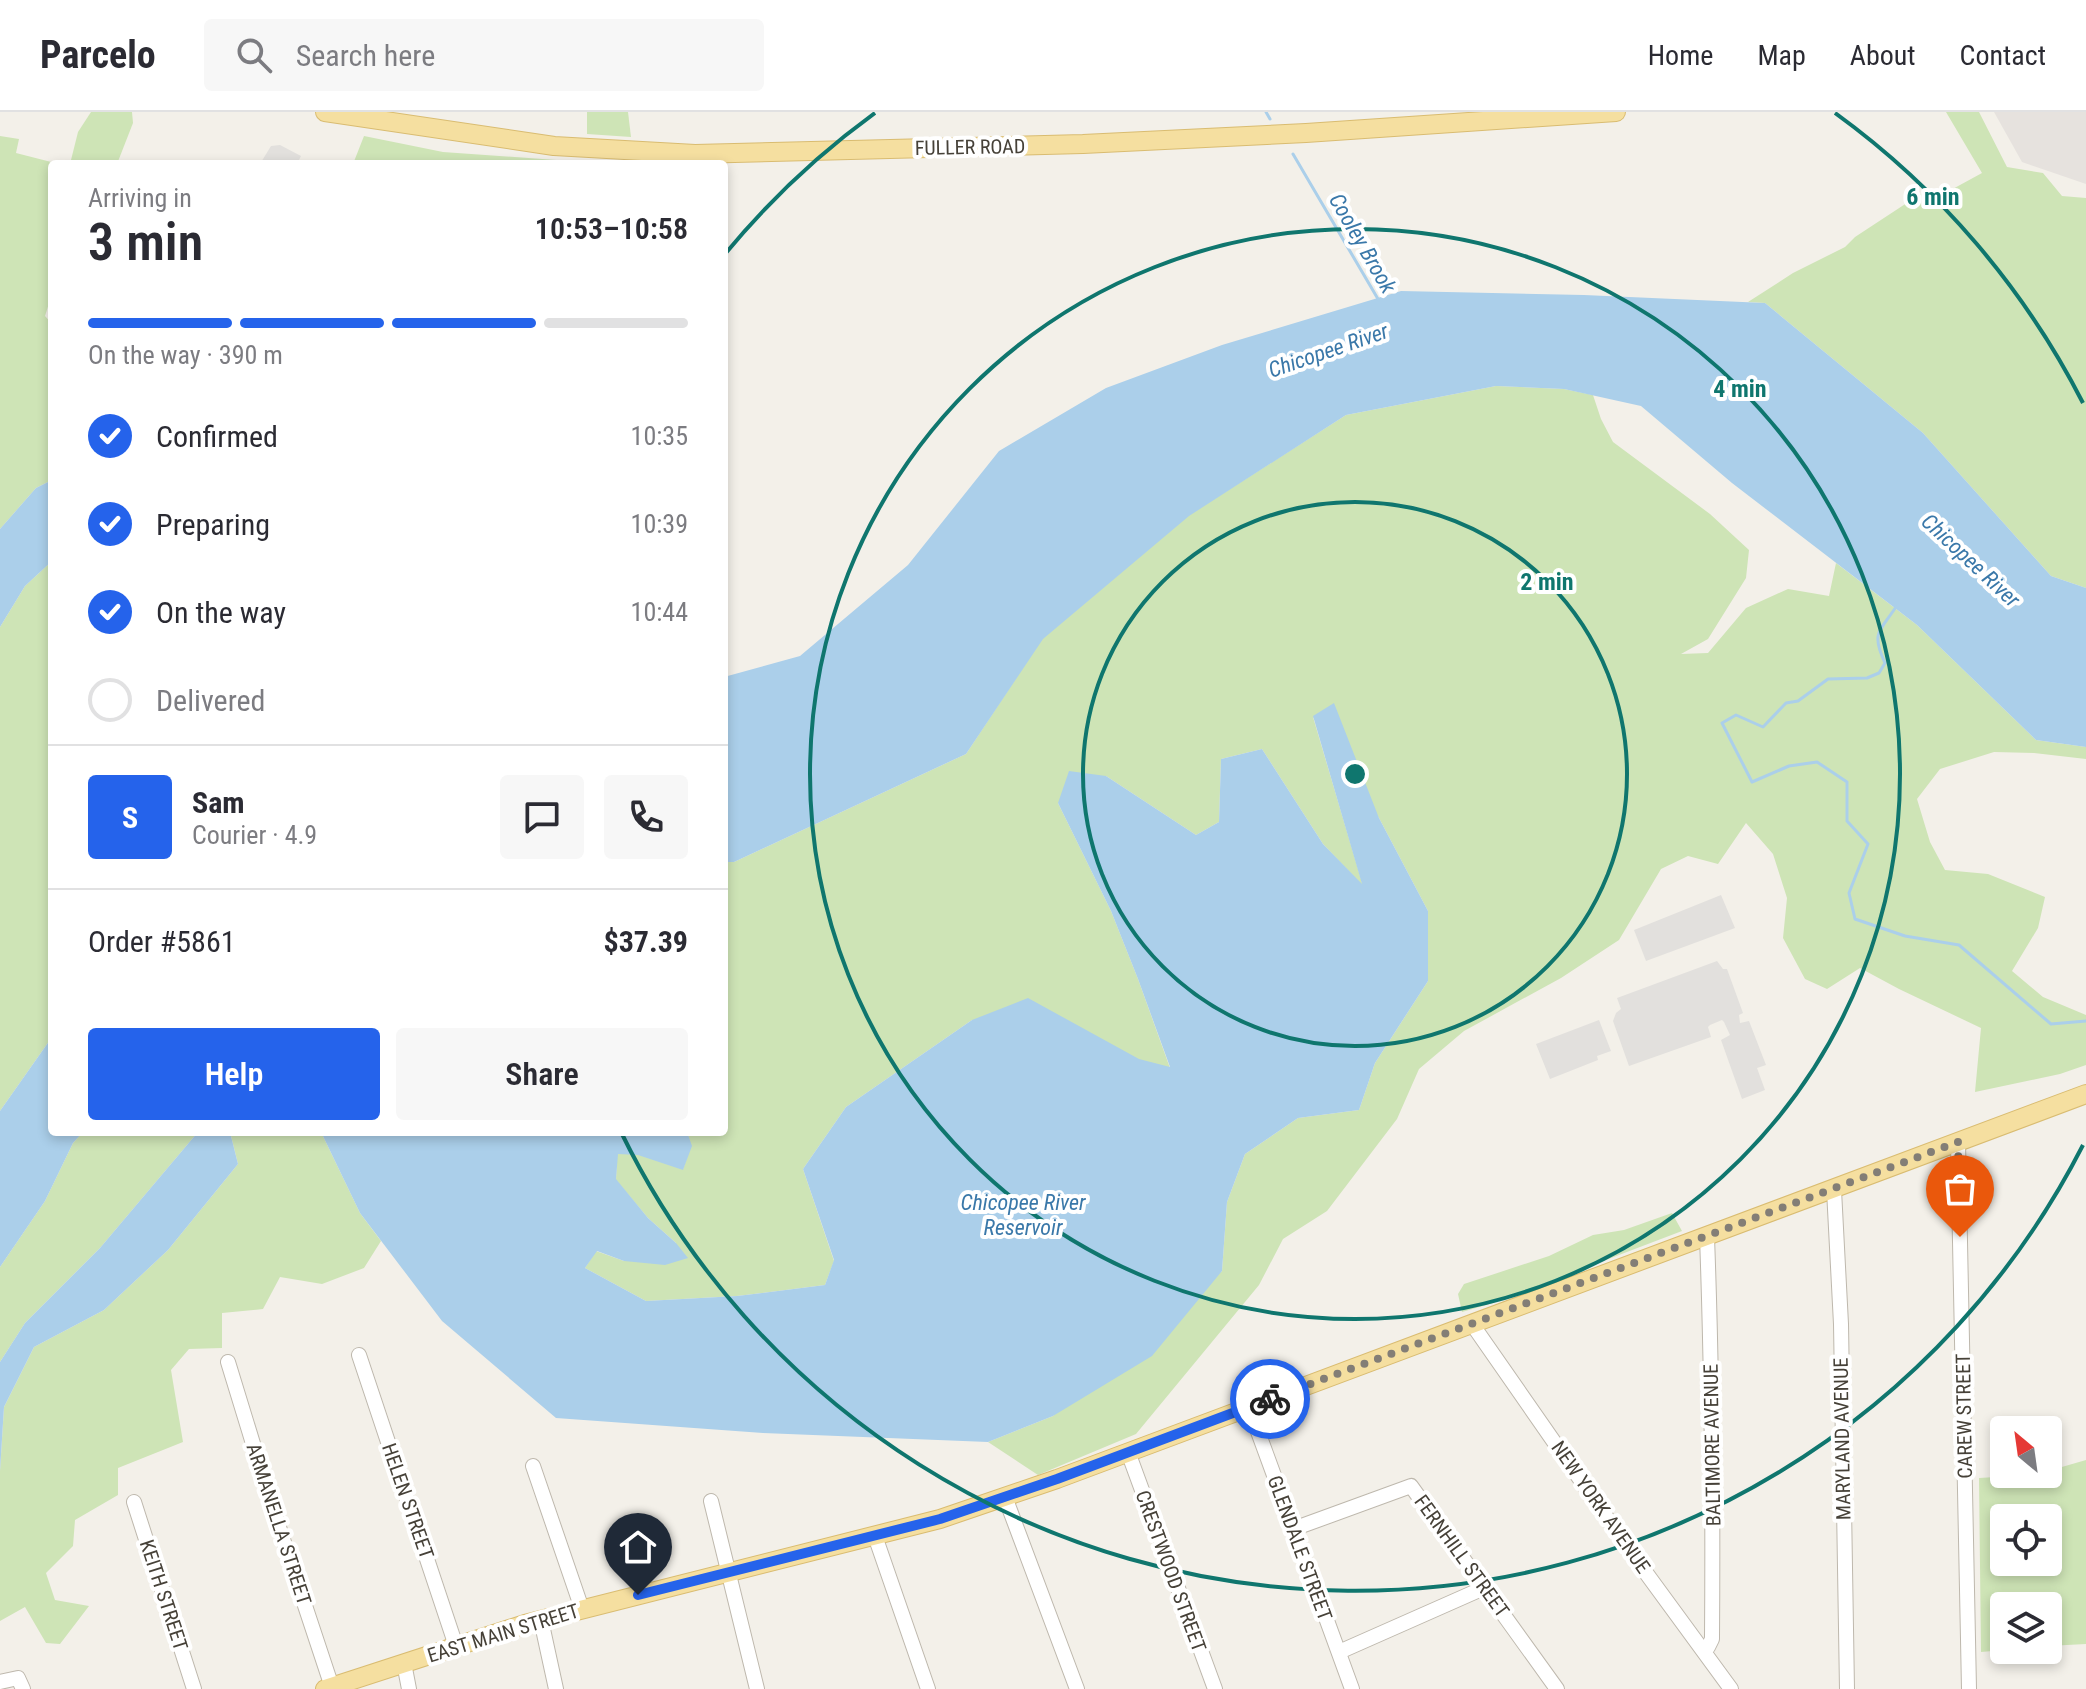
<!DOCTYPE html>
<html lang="en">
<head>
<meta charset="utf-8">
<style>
  :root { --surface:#fff; --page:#f7f7f7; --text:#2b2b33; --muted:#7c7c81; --line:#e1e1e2; --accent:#2563eb }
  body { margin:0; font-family:"Roboto Condensed",sans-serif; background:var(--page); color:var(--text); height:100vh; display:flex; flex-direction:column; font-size:30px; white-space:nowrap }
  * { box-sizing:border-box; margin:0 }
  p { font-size:26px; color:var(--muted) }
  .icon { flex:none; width:44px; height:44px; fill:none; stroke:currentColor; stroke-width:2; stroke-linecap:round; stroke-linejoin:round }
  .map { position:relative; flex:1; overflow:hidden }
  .panel { position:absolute; left:48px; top:48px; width:680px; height:976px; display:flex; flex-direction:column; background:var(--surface); border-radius:8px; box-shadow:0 4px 12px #0003 }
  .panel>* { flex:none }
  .needle { width:52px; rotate:331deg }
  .tools { position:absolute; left:1990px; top:1304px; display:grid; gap:16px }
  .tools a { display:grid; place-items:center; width:72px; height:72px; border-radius:8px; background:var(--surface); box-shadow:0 4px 12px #0003; font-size:40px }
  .pin { position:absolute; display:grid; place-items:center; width:68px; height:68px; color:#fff; margin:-82px -34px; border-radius:50% 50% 50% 0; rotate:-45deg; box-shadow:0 0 8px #0007 }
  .pin .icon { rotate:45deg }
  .courier { position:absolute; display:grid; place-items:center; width:80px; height:80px; margin:-40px; border:6px solid #2563eb; border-radius:50%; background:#fff; color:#222; box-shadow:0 2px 10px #0007 }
  .headline em { font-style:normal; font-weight:600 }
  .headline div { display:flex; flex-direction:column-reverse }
  .headline { display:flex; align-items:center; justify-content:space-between; height:136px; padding:0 40px }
  h1 { font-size:52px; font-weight:600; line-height:60px }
  .bar { display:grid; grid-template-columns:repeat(4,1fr); gap:12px 8px; align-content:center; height:96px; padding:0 40px }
  .bar i { height:10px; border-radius:6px; background:var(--line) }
  .bar .current { background:var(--accent) }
  .bar p { grid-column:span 4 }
  .line { display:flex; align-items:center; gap:20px; padding:0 40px; border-top:2px solid var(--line) }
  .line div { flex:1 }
  .round { display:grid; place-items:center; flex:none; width:84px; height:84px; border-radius:8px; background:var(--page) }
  ol { padding:0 40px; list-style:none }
  li { display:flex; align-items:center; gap:24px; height:88px }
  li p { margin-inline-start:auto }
  li .icon { padding:8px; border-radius:50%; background:var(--accent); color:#fff; stroke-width:4 }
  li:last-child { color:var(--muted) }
  li i { width:44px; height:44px; border:4px solid var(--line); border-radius:50% }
  .button { display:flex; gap:16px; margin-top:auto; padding:16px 40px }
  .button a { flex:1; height:92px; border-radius:8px; background:var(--accent); color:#fff; font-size:32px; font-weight:600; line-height:92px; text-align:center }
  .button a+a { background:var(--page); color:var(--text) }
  header { display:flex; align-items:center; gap:48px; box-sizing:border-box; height:112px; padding:0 40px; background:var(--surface); border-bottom:2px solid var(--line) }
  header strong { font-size:38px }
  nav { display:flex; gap:44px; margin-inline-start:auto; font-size:28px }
  .search { width:560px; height:72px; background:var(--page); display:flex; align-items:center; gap:20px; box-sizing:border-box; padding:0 28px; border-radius:8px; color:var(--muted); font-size:30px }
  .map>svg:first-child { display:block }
  .industrial { fill:#e6e2de }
  .green { fill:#cee4b6; fill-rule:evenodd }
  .parking { fill:#e2e0dd }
  .water { fill:#abcfea }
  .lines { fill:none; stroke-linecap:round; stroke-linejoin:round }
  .stream { stroke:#abcfea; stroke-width:3 }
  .minor-casing { stroke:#beb8ad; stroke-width:16 }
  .major-casing { stroke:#d9bc71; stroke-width:20 }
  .minor { stroke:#fff; stroke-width:14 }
  .major { stroke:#f5dfa0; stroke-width:18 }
  .done { stroke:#837e76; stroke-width:8; stroke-dasharray:0 14.4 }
  .route { stroke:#2563eb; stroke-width:10 }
  .ring { fill:none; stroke:#0f766e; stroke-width:4 }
  .labels { text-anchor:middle; stroke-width:8; stroke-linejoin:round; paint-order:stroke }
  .street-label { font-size:20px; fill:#464138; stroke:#fff }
  .water-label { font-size:22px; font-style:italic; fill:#3a78a9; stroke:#fff }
  .centre { fill:#0f766e; stroke:#fff; stroke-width:4 }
  .ring-label { font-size:24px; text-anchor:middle; font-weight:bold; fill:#0f766e; stroke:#fff; stroke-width:8; stroke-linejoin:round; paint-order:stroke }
</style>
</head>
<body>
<header>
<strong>Parcelo</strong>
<div class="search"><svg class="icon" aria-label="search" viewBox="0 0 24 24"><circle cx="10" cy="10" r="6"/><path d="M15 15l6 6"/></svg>Search here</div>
<nav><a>Home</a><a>Map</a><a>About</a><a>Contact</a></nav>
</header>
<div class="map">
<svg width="2086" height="1577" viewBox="0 0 2086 1577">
  <rect width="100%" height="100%" fill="#f3f0e9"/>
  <polygon class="industrial" points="1994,0 2086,0 2086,72 2022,50"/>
  <g class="green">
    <polygon points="91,0 132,0 133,11 117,52 70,52 78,20"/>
    <polygon points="587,0 628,0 631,25 587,22"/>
    <polygon points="1946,0 1979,0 2007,55 2043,61 2062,84 2086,86 2086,476 2051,464 1923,321 1765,191 1748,190 1793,161 1845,135 1855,125 1922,81 1949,79 1982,61"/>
    <polygon points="0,24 19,27 16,41 59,52 52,52 52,182 45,204 52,212 52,368 36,376 0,417"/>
    <polygon points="364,24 443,40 570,49 568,52 353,52"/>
    <polygon points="1496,274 1564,277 1593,283 1601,307 1613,330 1710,402 1749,438 1746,466 1708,527 1681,542 1708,541 1746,496 1788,477 1829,484 1836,451 1917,513 2036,628 2086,635 2086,647 2034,641 1994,640 1940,657 1917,687 1930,730 1945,758 1988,762 2045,785 2038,816 2012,859 2043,885 2086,903 2086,953 2060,962 1975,980 1981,916 1899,877 1860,856 1827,877 1805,867 1783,826 1787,786 1773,742 1746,711 1718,752 1688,744 1661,757 1619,828 1561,866 1464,919 1419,957 1397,1007 1327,1099 1283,1127 1259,1173 1136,1322 1038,1363 988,1330 1053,1304 1222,1159 1227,1090 1245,1042 1298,1006 1359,998 1375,951 1428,869 1428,799 1379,706 1313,605 1363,774 1323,732 1262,637 1221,647 1219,710 1196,723 1106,664 1058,691 1111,799 1138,867 1170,956 972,908 846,995 803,1057 834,1149 825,1173 737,1184 646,1189 585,1156 596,1139 624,1149 676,1131 648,1106 616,1068 617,1042 638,1042 683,1057 691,1034 687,1020 724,1020 724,925 727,925 724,894 724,750 734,750 966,642 1042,527 1189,403 1346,303"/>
    <polygon points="52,449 52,925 0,999 0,515 25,474"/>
    <polygon points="83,1020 198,1020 100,1136 25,1211 0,1250 0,1155 45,1089 73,1031"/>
    <polygon points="230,1020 321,1020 360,1101 381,1129 364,1156 322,1172 280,1165 263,1197 222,1201 222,1236 189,1237 171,1258 183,1330 118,1356 118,1383 75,1408 73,1434 46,1461 55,1488 89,1494 60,1532 46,1531 25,1495 0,1509 0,1359 4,1295 34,1235 104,1198 168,1138 238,1052"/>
    <polygon points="1672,1101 1682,1119 1493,1191 1462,1200 1458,1182 1464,1172 1549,1144 1593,1123 1624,1118"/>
    <path d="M2086,1348V1532L2048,1534V1494H2004V1538L1981,1540L1979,1366L2048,1362V1359ZM2004,1406H2048V1450H2004Z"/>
  </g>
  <g class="parking">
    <polygon points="280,33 301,44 297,52 260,52 271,34"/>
    <polygon points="1721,783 1735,816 1646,849 1634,818"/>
    <polygon points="1717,849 1723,857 1727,857 1743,901 1739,903 1740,911 1749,909 1766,953 1757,956 1765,978 1742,987 1721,928 1730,923 1724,910 1722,908 1710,913 1708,915 1711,925 1629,954 1613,909 1616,901 1621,897 1617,886"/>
    <polygon points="1599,908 1611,939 1597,944 1598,948 1550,967 1536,932"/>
  </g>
  <g class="water">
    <polygon points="1401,179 1584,183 1765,191 1923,321 2051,464 2086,476 2086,635 2036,628 1917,513 1732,371 1641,294 1564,277 1496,274 1346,303 1189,404 1043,527 966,642 734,750 724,750 724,565 800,544 908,453 999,339 1106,276 1222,233"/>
    <polygon points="52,368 52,449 25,474 0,515 0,417 36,376"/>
    <polygon points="1334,591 1379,706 1428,799 1428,869 1375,951 1359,998 1298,1006 1245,1042 1227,1090 1222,1159 1152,1244 1053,1304 988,1330 763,1321 556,1306 442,1209 360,1101 321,1020 687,1020 692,1034 683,1058 638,1043 618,1042 616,1067 648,1106 676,1131 688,1146 665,1153 624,1149 597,1139 585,1156 646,1189 737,1184 825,1173 834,1148 803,1057 846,995 972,908 1028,886 1139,947 1170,955 1138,867 1111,799 1058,691 1069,659 1106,664 1196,723 1219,710 1221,647 1262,637 1323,732 1362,772 1313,604"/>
    <polygon points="52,925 52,1020 83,1020 73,1031 45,1089 0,1155 0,999"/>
    <polygon points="198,1020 230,1020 238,1052 168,1138 104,1198 34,1235 4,1295 0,1359 0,1250 25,1211 100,1136"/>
  </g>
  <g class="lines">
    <g class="stream">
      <polyline points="1266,0 1270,7"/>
      <polyline points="1293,42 1378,187"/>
      <path d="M1896,495C1879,520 1871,521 1885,551L1879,561L1867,566L1828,567L1798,589L1786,591L1763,615L1736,603L1722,611L1752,670L1789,654L1817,650L1847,670V709L1868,732L1849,781L1855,807L1905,824L1959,833L2051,912L2086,909"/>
    </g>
    <g class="minor-casing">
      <g id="minor">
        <polyline points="1958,1030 1969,1577"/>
        <polyline points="1834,1078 1841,1212 1847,1577"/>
        <polyline points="1472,1212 1630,1439 1731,1577"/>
        <polyline points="359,1243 456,1534"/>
        <polyline points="228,1250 273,1397 332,1575"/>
        <polyline points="1249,1295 1352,1577"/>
        <polyline points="1128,1340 1215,1577"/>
        <polyline points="533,1354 582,1497"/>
        <polyline points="1005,1385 1077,1577"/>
        <polyline points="711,1389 757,1577"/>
        <polyline points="134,1390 194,1577"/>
        <polyline points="1293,1417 1411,1374 1557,1577"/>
        <polyline points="875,1424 928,1577"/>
        <polyline points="541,1508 556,1577"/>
        <path d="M1703,1538L1708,1535L1712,1527C1713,1393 1712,1259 1707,1125"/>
        <polyline points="1339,1540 1486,1475"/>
        <polyline points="404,1551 409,1577"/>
        <polyline points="0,1570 18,1566 23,1577"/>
      </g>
    </g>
    <g class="major-casing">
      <g id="major">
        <polyline points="325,0 554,34 695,42 1083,32 1306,21 1616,0"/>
        <polyline points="325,1577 525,1512 940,1407 1057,1367 2086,982"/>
      </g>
    </g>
    <use href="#minor" class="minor"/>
    <use href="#major" class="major"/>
  </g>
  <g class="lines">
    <polyline class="done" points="1270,1287 1958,1030 1960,1125"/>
    <polyline class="route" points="638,1483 940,1407 1057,1367 1270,1287"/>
  </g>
  <g class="ring">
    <circle cx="1355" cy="662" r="272"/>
    <circle cx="1355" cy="662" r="545"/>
    <path d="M2083 1033A817 817 0 0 1 621 1020M725 142A817 817 0 0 1 875 1M1835 1A817 817 0 0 1 2083 291"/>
  </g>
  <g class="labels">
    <g class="street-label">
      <text transform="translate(970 35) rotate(-1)" y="7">FULLER ROAD</text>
      <text transform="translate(1964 1304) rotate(-91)" y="7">CAREW STREET</text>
      <text transform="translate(1842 1327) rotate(-91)" y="7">MARYLAND AVENUE</text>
      <text transform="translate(1712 1333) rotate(-91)" y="7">BALTIMORE AVENUE</text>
      <text transform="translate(408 1389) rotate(71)" y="7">HELEN STREET</text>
      <text transform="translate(1601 1395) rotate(55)" y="7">NEW YORK AVENUE</text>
      <text transform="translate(279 1412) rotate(72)" y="7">ARMANELLA STREET</text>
      <text transform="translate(1300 1436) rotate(70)" y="7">GLENDALE STREET</text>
      <text transform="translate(1462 1444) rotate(54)" y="7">FERNHILL STREET</text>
      <text transform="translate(1171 1459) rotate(70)" y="7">CRESTWOOD STREET</text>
      <text transform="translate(164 1483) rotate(72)" y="7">KEITH STREET</text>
      <text transform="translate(503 1521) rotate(-17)" y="7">EAST MAIN STREET</text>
    </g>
    <g class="water-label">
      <text transform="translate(1363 131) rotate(60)" y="8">Cooley Brook</text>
      <text transform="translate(1328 238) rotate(-19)" y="8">Chicopee River</text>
      <text transform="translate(1971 448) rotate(43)" y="8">Chicopee River</text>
      <text x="1023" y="1098">Chicopee River<tspan x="1023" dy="25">Reservoir</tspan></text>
    </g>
  </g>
  <circle cx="1355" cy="662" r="12" class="centre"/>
  <g class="ring-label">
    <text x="1933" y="93">6 min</text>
    <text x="1740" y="285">4 min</text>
    <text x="1547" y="478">2 min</text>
  </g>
</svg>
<div class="tools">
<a><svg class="needle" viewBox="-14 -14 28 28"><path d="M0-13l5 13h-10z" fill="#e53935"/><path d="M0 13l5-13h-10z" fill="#7c7c81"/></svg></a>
<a><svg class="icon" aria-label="locate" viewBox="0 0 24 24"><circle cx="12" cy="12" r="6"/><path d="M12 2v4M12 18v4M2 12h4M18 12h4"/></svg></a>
<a><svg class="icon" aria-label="layers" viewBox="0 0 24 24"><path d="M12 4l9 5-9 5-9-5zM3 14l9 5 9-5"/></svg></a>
</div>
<div class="pin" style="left:1960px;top:1125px;background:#ea580c"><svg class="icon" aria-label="bag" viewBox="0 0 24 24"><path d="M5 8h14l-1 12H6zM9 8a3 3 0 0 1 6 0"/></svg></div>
<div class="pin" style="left:638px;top:1483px;background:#1f2937"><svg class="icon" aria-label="home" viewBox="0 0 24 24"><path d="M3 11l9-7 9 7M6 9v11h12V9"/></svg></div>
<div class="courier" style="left:1270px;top:1287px"><svg class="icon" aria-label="bike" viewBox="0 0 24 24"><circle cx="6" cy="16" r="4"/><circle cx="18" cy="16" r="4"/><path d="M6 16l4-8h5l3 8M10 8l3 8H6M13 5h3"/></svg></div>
<section class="panel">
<div class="headline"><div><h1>3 min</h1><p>Arriving in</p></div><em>10:53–10:58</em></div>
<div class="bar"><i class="current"></i><i class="current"></i><i class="current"></i><i></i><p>On the way · 390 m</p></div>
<ol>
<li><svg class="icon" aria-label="check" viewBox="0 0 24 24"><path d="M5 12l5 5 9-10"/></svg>Confirmed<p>10:35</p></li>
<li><svg class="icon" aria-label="check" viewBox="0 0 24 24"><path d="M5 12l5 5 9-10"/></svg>Preparing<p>10:39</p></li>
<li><svg class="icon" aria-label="check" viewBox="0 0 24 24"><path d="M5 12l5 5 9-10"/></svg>On the way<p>10:44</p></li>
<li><i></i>Delivered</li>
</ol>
<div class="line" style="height:144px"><b class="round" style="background:var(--accent);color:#fff">S</b><div><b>Sam</b><p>Courier · 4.9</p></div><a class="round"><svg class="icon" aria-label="chat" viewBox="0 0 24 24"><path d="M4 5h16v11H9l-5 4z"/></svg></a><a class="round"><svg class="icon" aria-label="phone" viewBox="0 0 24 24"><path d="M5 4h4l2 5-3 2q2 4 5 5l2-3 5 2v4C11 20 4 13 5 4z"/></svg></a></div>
<div class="line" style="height:104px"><div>Order #5861</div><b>$37.39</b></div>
<div class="button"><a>Help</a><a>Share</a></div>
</section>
</div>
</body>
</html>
